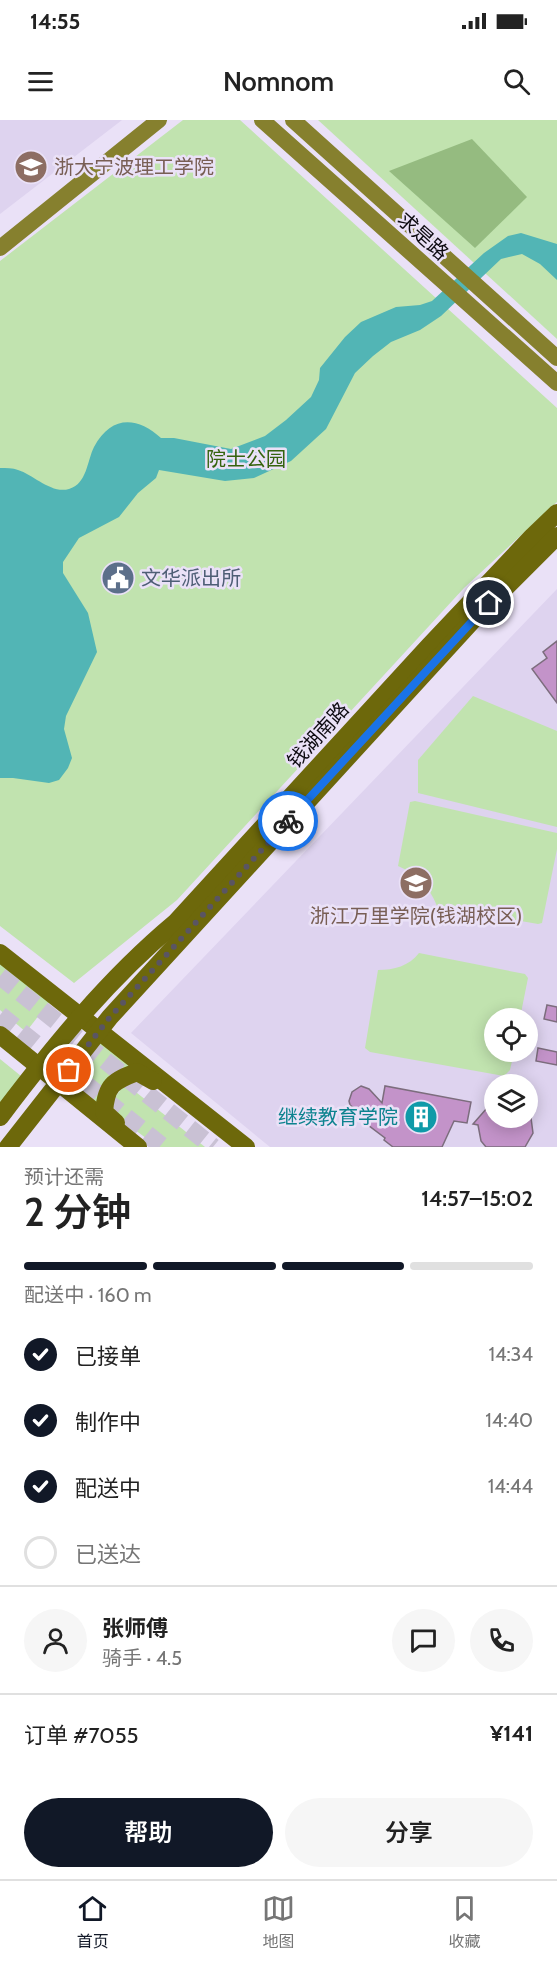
<!DOCTYPE html>
<html lang="zh">
<head>
<meta charset="utf-8">
<style>
  :root { --surface:#fff; --page:#f6f6f6; --text:#222; --muted:#767676; --line:#e0e0e0; --accent:#111827 }
  body { margin:0; font-family:Cabin,"Noto Sans SC",sans-serif; background:var(--page); color:var(--text); height:100vh; display:flex; flex-direction:column; font-size:22px; white-space:nowrap }
  * { box-sizing:border-box; margin:0 }
  p { font-size:20px; color:var(--muted) }
  .icon { flex:none; width:33px; height:33px; fill:none; stroke:currentColor; stroke-width:2; stroke-linecap:round; stroke-linejoin:round }
  .map { position:relative; height:1027px; overflow:hidden }
  .details { display:flex; flex-direction:column; background:var(--surface); flex:1 }
  .details>* { flex:none }
  .tools { position:absolute; left:484px; top:888px; display:grid; gap:12px }
  .tools a { display:grid; place-items:center; width:54px; height:54px; border-radius:50%; background:var(--surface); box-shadow:0 3px 15px #0003; font-size:30px }
  .pin { position:absolute; display:grid; place-items:center; width:51px; height:51px; color:#fff; margin:-26px; border:3px solid #fff; border-radius:50%; box-shadow:0 2px 6px #0007 }
  .courier { position:absolute; display:grid; place-items:center; width:60px; height:60px; margin:-30px; border:4px solid #1a73e8; border-radius:50%; background:#fff; color:#222; box-shadow:0 2px 8px #0007 }
  .head em { font-style:normal; font-weight:600 }
  .head div { display:flex; flex-direction:column-reverse }
  .head { display:flex; align-items:center; justify-content:space-between; height:102px; padding:0 24px }
  h1 { font-size:39px; font-weight:600; line-height:45px }
  .bar { display:grid; grid-template-columns:repeat(4,1fr); gap:9px 6px; align-content:center; height:72px; padding:0 24px }
  .bar i { height:8px; border-radius:4px; background:var(--line) }
  .bar .selected { background:var(--accent) }
  .bar p { grid-column:span 4 }
  .line { display:flex; align-items:center; gap:15px; padding:0 24px; border-top:2px solid var(--line) }
  .line div { flex:1 }
  .round { display:grid; place-items:center; flex:none; width:63px; height:63px; border-radius:32px; background:var(--page) }
  ol { padding:0 24px; list-style:none }
  li { display:flex; align-items:center; gap:18px; height:66px }
  li p { margin-inline-start:auto }
  li .icon { padding:6px; border-radius:50%; background:var(--accent); color:#fff; stroke-width:4 }
  li:last-child { color:var(--muted) }
  li i { width:33px; height:33px; border:3px solid var(--line); border-radius:50% }
  .button { display:flex; gap:12px; margin-top:auto; padding:12px 24px }
  .button a { flex:1; height:69px; border-radius:36px; background:var(--accent); color:#fff; font-size:24px; font-weight:600; line-height:69px; text-align:center }
  .button a+a { background:var(--page); color:var(--text) }
  .status { display:flex; justify-content:space-between; align-items:center; height:42px; padding:0 30px; background:var(--surface); direction:ltr }
  .status svg { height:16px; fill:currentColor }
  header { display:flex; justify-content:space-between; align-items:center; height:78px; padding:0 24px; background:var(--surface); font-size:27px; font-weight:600 }
  .tab-bar { display:flex; justify-content:space-around; align-items:center; height:84px; border-top:2px solid var(--line); background:var(--surface); font-size:16px; color:var(--muted) }
  .tab-bar a { display:grid; justify-items:center; gap:3px }
  .tab-bar .selected { color:var(--accent) }
  .map>svg:first-child { display:block }
  .built { fill:#ded3ef; fill-rule:evenodd }
  .green { fill:#c1e3af }
  .forest { fill:#95bb80 }
  .water { fill:#52b5b5 }
  .building { fill:#c393c9; stroke:#7c6d7d; stroke-width:1.5 }
  .lines { fill:none; stroke-linecap:round; stroke-linejoin:round }
  .primary-tunnel { stroke:#c9c1d4; stroke-width:18; stroke-dasharray:18 9; stroke-linecap:butt }
  .secondary { stroke:#86802e; stroke-width:16 }
  .primary { stroke:#6d680b; stroke-width:18 }
  .done { stroke:#5a5562; stroke-width:6; stroke-dasharray:0 10.8 }
  .route { stroke:#1a73e8; stroke-width:8 }
  .labels { text-anchor:middle; stroke-width:5; stroke-linejoin:round; paint-order:stroke }
  .education-label { font-size:20px; fill:#785e54; stroke:#eae1f7; text-anchor:start }
  .street-label { font-size:20px; fill:#0d0a11; stroke:#eae1f7 }
  .park-label { font-size:20px; fill:#35630e; stroke:#eae1f7 }
  .service-label { font-size:20px; fill:#4e5e75; stroke:#eae1f7; text-anchor:start }
  .culture-label { font-size:20px; fill:#0d838f; stroke:#eae1f7; text-anchor:end }
</style>
</head>
<body>
<div class="status"><b>14:55</b><svg viewBox="0 0 49 12"><path d="M0 12V9h3v3zM5 12V6h3v6zM10 12V3h3v9zM15 12V0h3v12zM26 1h20v11H26zM47 4h2v5h-2z"/></svg></div>
<header><svg class="icon" aria-label="menu" viewBox="0 0 24 24"><path d="M4 6h16M4 12h16M4 18h16"/></svg>Nomnom<svg class="icon" aria-label="search" viewBox="0 0 24 24"><circle cx="10" cy="10" r="6"/><path d="M15 15l6 6"/></svg></header>
<div class="map">
<svg width="557" height="1027" viewBox="0 0 557 1027">
  <rect width="100%" height="100%" fill="#eae1f7"/>
  <g class="built">
    <polygon points="0,0 122,0 0,94"/>
    <path d="M557,469V1027H270L131,913ZM495,898H528V932H495ZM495,964H528V998H495Z"/>
  </g>
  <g class="green">
    <polygon points="183,0 240,0 557,288 557,382 464,468 177,780 74,863 0,806 0,141"/>
    <polygon points="318,0 557,0 557,219"/>
    <polygon points="473,576 557,611 557,707 418,673 418,640"/>
    <path d="M415,681L557,713V729L542,803L538,804L437,786C429,766 417,754 398,746L410,682Z"/>
    <path d="M419,833L525,854L528,858L520,898H495V932H514L510,950L504,956L370,932L365,928L378,850C394,850 409,846 419,833Z"/>
    <polygon points="0,842 50,881 26,912 0,890"/>
    <polygon points="100,923 132,947 101,990 69,968"/>
    <polygon points="0,939 21,956 0,984"/>
    <polygon points="127,965 205,1027 158,1027 119,998 114,979 121,969"/>
  </g>
  <polygon class="forest" points="472,19 527,77 475,128 389,51"/>
  <path class="water" d="M521,113L557,124V160L540,144L522,134L501,139L441,196L420,210L391,222L373,236L355,253L326,309L291,341L254,358L225,361L159,350L156,358L138,373L119,397L79,418L63,442V453L88,493L97,532L66,596L64,609L72,638L68,648L59,660L49,663L13,658H0V348C6,348 13,348 18,350C34,355 51,374 69,369C87,364 87,341 94,327C111,295 137,296 161,318H174L231,329L265,316L286,300L311,277L319,260L320,248L345,217L361,202L396,187L420,185L432,181L484,133L508,116Z"/>
  <g class="building">
    <polygon points="557,521 557,583 532,549 547,538 543,532"/>
    <polygon points="547,885 557,887 557,902 544,899"/>
    <polygon points="538,928 557,932 557,945 536,941"/>
    <polygon points="361,966 369,969 382,983 385,966 471,982 467,1003 454,1001 442,1027 393,1027 384,1020 385,1018 368,1005 376,994 358,991 350,985 349,981 352,972"/>
    <polygon points="495,982 495,998 531,998 533,1013 525,1027 486,1027 481,1021 478,1005 473,1004 487,988"/>
  </g>
  <g class="lines">
    <g class="primary-tunnel">
      <polyline points="0,856 213,1027"/>
      <polyline points="0,895 163,1027"/>
    </g>
    <g class="secondary">
      <polyline points="262,0 557,263"/>
      <polyline points="293,0 557,238"/>
      <polyline points="0,128 159,0"/>
    </g>
    <g class="primary">
      <polyline points="0,833 246,1027"/>
      <polyline points="0,915 138,1027"/>
      <path d="M0,997C52,928 108,859 175,803L429,526L532,417L557,393"/>
      <path d="M116,1003L104,992C106,965 113,961 137,952L153,961"/>
      <polyline points="8,1027 110,897 474,499 557,416"/>
    </g>
  </g>
  <g class="lines">
    <polyline class="done" points="69,950 110,897 288,701"/>
    <polyline class="route" points="288,701 489,483"/>
  </g>
  <defs>
    <g id="university-disc" transform="scale(1.725)"><circle r="9.5" fill="#8d6e63" stroke="#eae1f7"/><path d="M0-5L7-2L0 1L-7-2ZM-4 1L0 2.5L4 1V4Q0 6-4 4Z" fill="#fff"/></g>
    <g id="civic-disc" transform="scale(1.725)"><circle r="9.5" fill="#5c6f8a" stroke="#eae1f7"/><path d="M-.6-6.5H3V-4.5H.6V-3L4-1V1h2V6H-6V1h2V-1L-.6-3ZM-1.2 2.5V6h2.4V2.5Z" fill="#fff"/></g>
    <g id="building-disc" transform="scale(1.725)"><circle r="9.5" fill="#0f9aa8" stroke="#eae1f7"/><path d="M-4-6H4V6H1V3H-1V6H-4ZM-2.5-4.3h1.7v1.8h-1.7ZM.8-4.3h1.7v1.8H.8ZM-2.5-1h1.7V.8h-1.7ZM.8-1h1.7V.8H.8Z" fill="#fff"/></g>
  </defs>
  <g fill-rule="evenodd">
    <use href="#university-disc" x="31" y="47"/>
    <use href="#civic-disc" x="118" y="458"/>
    <use href="#university-disc" x="416" y="763"/>
    <use href="#building-disc" x="421" y="997"/>
  </g>
  <g class="labels">
    <g class="education-label">
      <text x="54" y="54">浙大宁波理工学院</text>
      <text x="416" y="803" text-anchor="middle">浙江万里学院(钱湖校区)</text>
    </g>
    <g class="street-label">
      <text transform="translate(423 116) rotate(42)" y="7">求是路</text>
      <text transform="translate(318 615) rotate(-48)" y="7">钱湖南路</text>
    </g>
    <g class="park-label">
      <text x="246" y="346">院士公园</text>
    </g>
    <g class="service-label">
      <text x="141" y="465">文华派出所</text>
    </g>
    <g class="culture-label">
      <text x="398" y="1004">继续教育学院</text>
    </g>
  </g>
</svg>
<div class="tools">
<a><svg class="icon" aria-label="locate" viewBox="0 0 24 24"><circle cx="12" cy="12" r="6"/><path d="M12 2v4M12 18v4M2 12h4M18 12h4"/></svg></a>
<a><svg class="icon" aria-label="layers" viewBox="0 0 24 24"><path d="M12 4l9 5-9 5-9-5zM3 14l9 5 9-5"/></svg></a>
</div>
<div class="pin" style="left:69px;top:950px;background:#ea580c"><svg class="icon" aria-label="bag" viewBox="0 0 24 24"><path d="M5 8h14l-1 12H6zM9 8a3 3 0 0 1 6 0"/></svg></div>
<div class="pin" style="left:489px;top:483px;background:#1f2937"><svg class="icon" aria-label="home" viewBox="0 0 24 24"><path d="M3 11l9-7 9 7M6 9v11h12V9"/></svg></div>
<div class="courier" style="left:288px;top:701px"><svg class="icon" aria-label="bike" viewBox="0 0 24 24"><circle cx="6" cy="16" r="4"/><circle cx="18" cy="16" r="4"/><path d="M6 16l4-8h5l3 8M10 8l3 8H6M13 5h3"/></svg></div>
</div>
<section class="details">
<div class="head"><div><h1>2 分钟</h1><p>预计还需</p></div><em>14:57–15:02</em></div>
<div class="bar"><i class="selected"></i><i class="selected"></i><i class="selected"></i><i></i><p>配送中 · 160 m</p></div>
<ol>
<li><svg class="icon" aria-label="check" viewBox="0 0 24 24"><path d="M5 12l5 5 9-10"/></svg>已接单<p>14:34</p></li>
<li><svg class="icon" aria-label="check" viewBox="0 0 24 24"><path d="M5 12l5 5 9-10"/></svg>制作中<p>14:40</p></li>
<li><svg class="icon" aria-label="check" viewBox="0 0 24 24"><path d="M5 12l5 5 9-10"/></svg>配送中<p>14:44</p></li>
<li><i></i>已送达</li>
</ol>
<div class="line" style="height:108px"><a class="round"><svg class="icon" aria-label="person" viewBox="0 0 24 24"><circle cx="12" cy="8" r="4"/><path d="M4 21q1-7 8-7t8 7"/></svg></a><div><b>张师傅</b><p>骑手 · 4.5</p></div><a class="round"><svg class="icon" aria-label="chat" viewBox="0 0 24 24"><path d="M4 5h16v11H9l-5 4z"/></svg></a><a class="round"><svg class="icon" aria-label="phone" viewBox="0 0 24 24"><path d="M5 4h4l2 5-3 2q2 4 5 5l2-3 5 2v4C11 20 4 13 5 4z"/></svg></a></div>
<div class="line" style="height:78px"><div>订单 #7055</div><b>¥141</b></div>
<div class="button"><a>帮助</a><a>分享</a></div>
</section>
<nav class="tab-bar">
<a class="selected"><svg class="icon" aria-label="home" viewBox="0 0 24 24"><path d="M3 11l9-7 9 7M6 9v11h12V9"/></svg>首页</a>
<a><svg class="icon" aria-label="map" viewBox="0 0 24 24"><path d="M3 6l6-2 6 2 6-2v14l-6 2-6-2-6 2zM9 4v14M15 6v14"/></svg>地图</a>
<a><svg class="icon" aria-label="saved" viewBox="0 0 24 24"><path d="M7 4h10v16l-5-4-5 4z"/></svg>收藏</a>
</nav>
</body>
</html>
